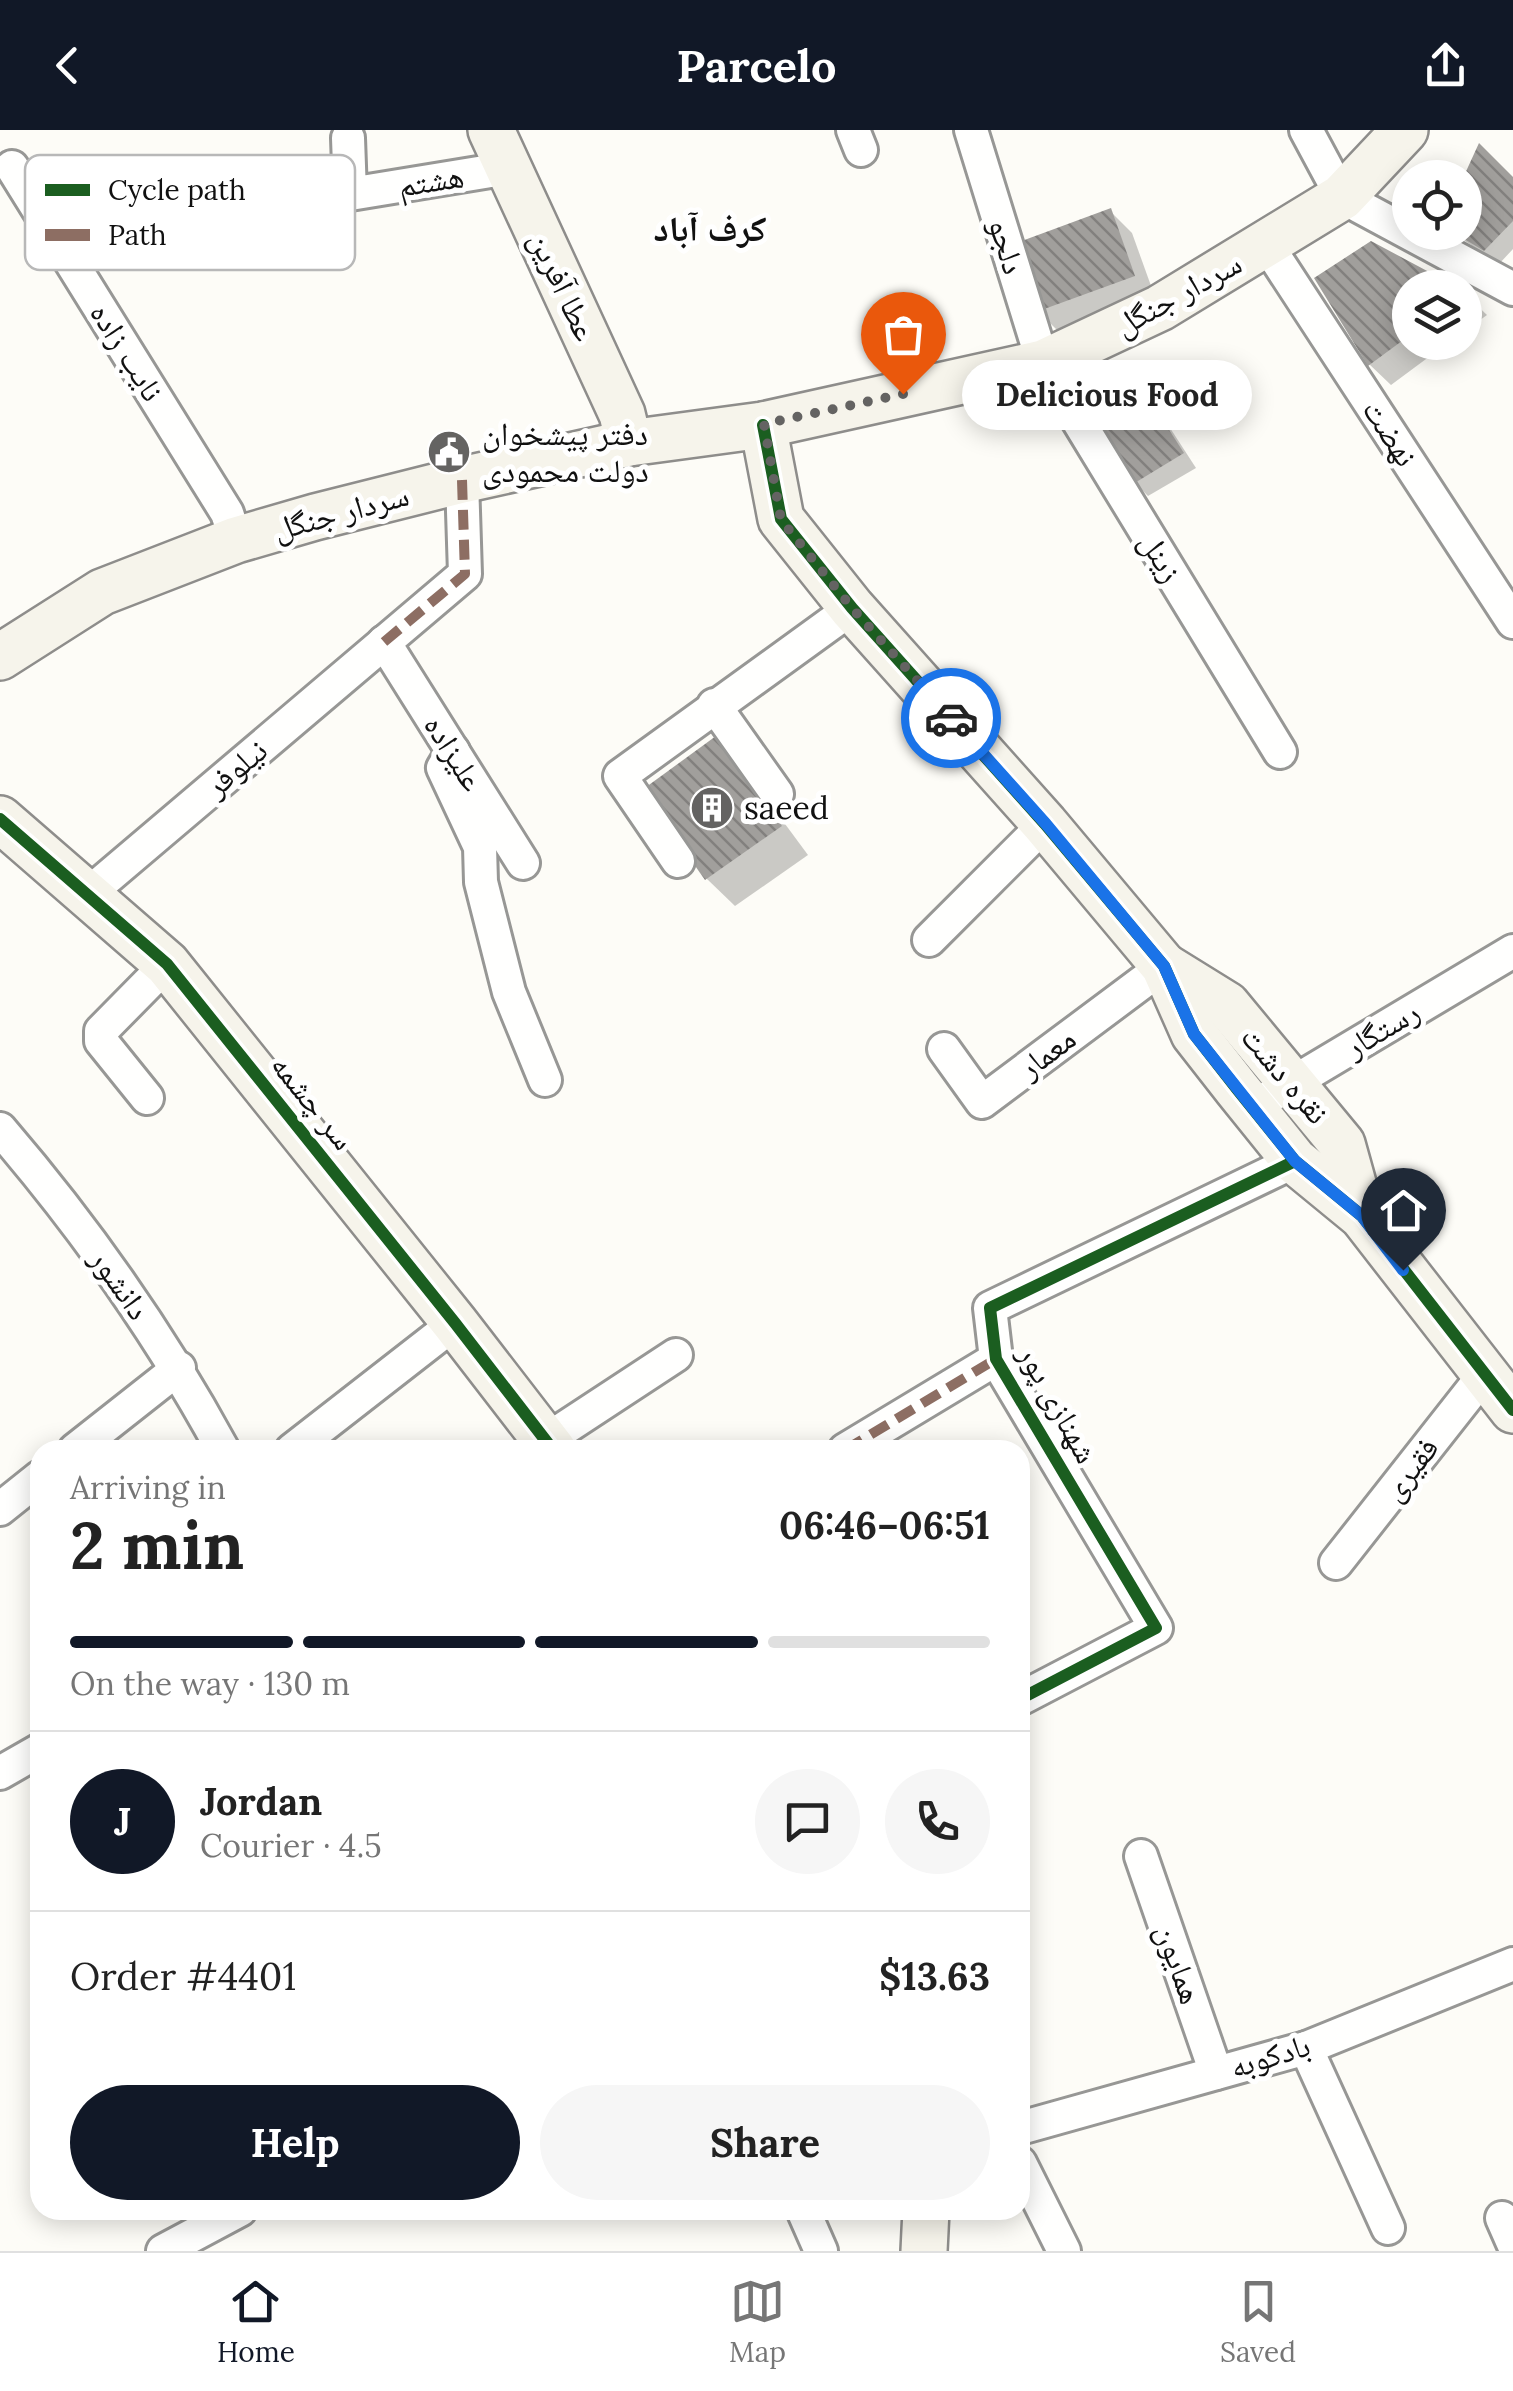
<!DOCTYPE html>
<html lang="en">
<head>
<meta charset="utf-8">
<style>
  :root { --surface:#fff; --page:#f6f6f6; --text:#222; --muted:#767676; --line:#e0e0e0; --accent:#111827 }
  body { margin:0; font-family:Lora,"Noto Naskh Arabic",serif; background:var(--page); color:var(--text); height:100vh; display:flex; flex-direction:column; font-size:38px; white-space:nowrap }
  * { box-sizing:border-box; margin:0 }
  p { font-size:32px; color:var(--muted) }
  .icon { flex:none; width:55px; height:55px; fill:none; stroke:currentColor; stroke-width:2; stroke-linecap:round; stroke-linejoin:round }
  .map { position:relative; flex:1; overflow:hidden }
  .sheet { position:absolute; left:30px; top:1310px; width:1000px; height:780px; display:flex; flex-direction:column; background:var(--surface); border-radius:30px; box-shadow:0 5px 25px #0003 }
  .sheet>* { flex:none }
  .tools { position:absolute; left:1392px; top:30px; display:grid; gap:20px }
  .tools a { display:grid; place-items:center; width:90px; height:90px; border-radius:50%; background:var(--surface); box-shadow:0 5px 25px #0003; font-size:50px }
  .pin { position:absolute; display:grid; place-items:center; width:85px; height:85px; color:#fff; margin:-102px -42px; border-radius:50% 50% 50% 0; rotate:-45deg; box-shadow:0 0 10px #0007 }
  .pin .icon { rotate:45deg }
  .courier { position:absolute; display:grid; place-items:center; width:100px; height:100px; margin:-50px; border:8px solid #1a73e8; border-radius:50%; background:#fff; color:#222; box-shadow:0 2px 12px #0007 }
  .bubble { position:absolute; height:70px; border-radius:35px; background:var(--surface); box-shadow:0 5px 25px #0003; font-size:32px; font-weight:800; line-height:70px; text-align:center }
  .headline em { font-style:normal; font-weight:800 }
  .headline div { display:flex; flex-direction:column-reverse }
  .headline { display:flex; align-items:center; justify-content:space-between; height:170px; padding:0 40px }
  h1 { font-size:65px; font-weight:800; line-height:75px }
  .bar { display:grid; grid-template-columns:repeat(4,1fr); gap:15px 10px; align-content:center; height:120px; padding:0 40px }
  .bar i { height:12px; border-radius:8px; background:var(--line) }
  .bar .current { background:var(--accent) }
  .bar p { grid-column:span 4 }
  .line { display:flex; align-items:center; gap:25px; padding:0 40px; border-top:2px solid var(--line) }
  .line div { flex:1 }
  .round { display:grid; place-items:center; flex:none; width:105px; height:105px; border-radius:52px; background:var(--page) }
  .action { display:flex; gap:20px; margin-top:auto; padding:20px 40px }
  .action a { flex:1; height:115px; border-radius:60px; background:var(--accent); color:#fff; font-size:40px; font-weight:800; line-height:115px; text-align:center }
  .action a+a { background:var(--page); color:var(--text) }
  header { display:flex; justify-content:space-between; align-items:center; height:130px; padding:0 40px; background:var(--accent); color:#fff; font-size:45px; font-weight:800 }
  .dock { display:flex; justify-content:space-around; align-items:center; height:140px; border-top:2px solid var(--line); background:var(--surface); font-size:28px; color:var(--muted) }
  .dock a { display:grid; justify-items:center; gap:5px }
  .dock .current { color:var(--accent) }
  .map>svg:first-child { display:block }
  .shadow { fill:#0003 }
  .building { fill:url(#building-back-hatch) }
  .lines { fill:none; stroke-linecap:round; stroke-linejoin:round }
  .street-casing { stroke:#979795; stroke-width:38 }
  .secondary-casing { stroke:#8e8d8b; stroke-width:50 }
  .street { stroke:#fffffe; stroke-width:32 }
  .secondary { stroke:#f6f4eb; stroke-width:45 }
  .quiet { stroke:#8d6e63; stroke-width:10; stroke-dasharray:20 10; stroke-linecap:butt }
  .cycleway-casing { stroke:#fff; stroke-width:19 }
  .cycleway { stroke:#1b5e20; stroke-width:12 }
  .done { stroke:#646362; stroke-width:10; stroke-dasharray:0 18 }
  .route { stroke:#1a73e8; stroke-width:12 }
  .labels { text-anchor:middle; stroke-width:10; stroke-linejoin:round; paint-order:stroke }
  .street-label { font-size:32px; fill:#111; stroke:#fff }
  .poi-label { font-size:32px; fill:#111; stroke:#fff; text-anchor:start }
  .neighbourhood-label { font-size:35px; font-weight:bold; fill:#111; stroke:#fff }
  .key { fill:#fff; stroke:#b8b8b8; stroke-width:2.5 }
  .key-label { font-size:28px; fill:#111 }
</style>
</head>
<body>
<header><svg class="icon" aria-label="back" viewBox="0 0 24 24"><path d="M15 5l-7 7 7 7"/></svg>Parcelo<svg class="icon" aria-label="share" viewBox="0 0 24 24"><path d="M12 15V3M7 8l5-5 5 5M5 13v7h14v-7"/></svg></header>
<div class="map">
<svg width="1513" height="2121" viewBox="0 0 1513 2121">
  <defs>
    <pattern id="building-back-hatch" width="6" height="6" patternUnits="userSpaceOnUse" patternTransform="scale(2.5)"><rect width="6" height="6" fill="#a19f9c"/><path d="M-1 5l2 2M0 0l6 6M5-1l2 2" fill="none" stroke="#82807e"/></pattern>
  </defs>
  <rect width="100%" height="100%" fill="#fdfcf7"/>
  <g class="shadow">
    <polygon points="1513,50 1513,119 1499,134 1452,102 1465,102"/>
    <polygon points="1110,81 1132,103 1155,167 1059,202 1038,181"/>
    <polygon points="1410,158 1410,212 1449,212 1391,255 1369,234"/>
    <polygon points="1465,164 1487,185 1465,201"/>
    <polygon points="1134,250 1148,264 1196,338 1148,366 1134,352"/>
    <polygon points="743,637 808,725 735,776 707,749 646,661"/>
  </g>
  <g class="building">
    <polygon points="1479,13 1513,47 1513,91 1484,121 1453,102 1465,102 1463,48"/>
    <polygon points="1111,78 1135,146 1036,182 1019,112"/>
    <polygon points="1371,111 1459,158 1410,158 1410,205 1368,236 1314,148"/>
    <polygon points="1135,247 1184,323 1133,354 1082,277"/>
    <polygon points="716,606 782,696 705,750 642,660"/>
  </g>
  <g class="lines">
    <g class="street-casing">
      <g id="street">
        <polyline points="853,0 861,20"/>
        <polyline points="971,0 1043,233 1280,622"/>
        <polyline points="1306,0 1342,67 1513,159"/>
        <polyline points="348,8 350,64 509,38"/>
        <polyline points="12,37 227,383 236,410"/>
        <polyline points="1267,115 1513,492"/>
        <polyline points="384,512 523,733"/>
        <polyline points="714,575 777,664"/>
        <polyline points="453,621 443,638 480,717 481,752 509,862 545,950"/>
        <polyline points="678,731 620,646 852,478"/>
        <polyline points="88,764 465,444 462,350"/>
        <polyline points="929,810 1045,694"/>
        <polyline points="944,919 982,972 1164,836"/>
        <polyline points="1272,965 1513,821"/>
        <polyline points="147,968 101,911 101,901 167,834"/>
        <path d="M0,999C86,1099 160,1204 223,1320"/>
        <polyline points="545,1311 676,1225"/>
        <polyline points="75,1320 179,1238"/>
        <polyline points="292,1320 455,1193"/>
        <polyline points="845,1320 996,1229"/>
        <polyline points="0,1379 40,1347"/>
        <polyline points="1336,1433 1484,1245"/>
        <polyline points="1020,1569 1156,1498 996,1229 990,1178 1295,1031"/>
        <polyline points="0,1643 40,1620"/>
        <polyline points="1141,1726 1216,1943"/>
        <polyline points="1306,1918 1388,2098"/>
        <polyline points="1020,1998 1306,1918 1513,1834"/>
        <polyline points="1020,2033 1064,2121"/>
        <polyline points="803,2080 821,2121"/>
        <polyline points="1502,2088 1513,2113"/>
        <polyline points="163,2121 240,2080"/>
      </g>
    </g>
    <g class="secondary-casing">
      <g id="secondary">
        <polyline points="491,0 622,284 629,313"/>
        <polyline points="763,295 781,389 852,478 1045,694 1164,836 1194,904 1237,959 1295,1031 1362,1086 1513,1280"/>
        <polyline points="0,527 102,462 236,410 315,387 462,350 629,313 763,295 1043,233 1160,178 1342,67 1405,0"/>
        <polyline points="0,689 167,834 455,1193 553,1320"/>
        <polyline points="1164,836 1227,875 1342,1014 1362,1086"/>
        <polyline points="924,2121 926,2080"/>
      </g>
    </g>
    <use href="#street" class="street"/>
    <use href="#secondary" class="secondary"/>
    <g class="quiet">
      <polyline points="384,512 465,444 462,350"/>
      <polyline points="845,1320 996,1229"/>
    </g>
    <g class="cycleway-casing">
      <g id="cycleway">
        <polyline points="763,295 781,389 852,478 1045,694 1164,836 1194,904 1237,959 1295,1031 1362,1086 1513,1280"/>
        <polyline points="0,689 167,834 455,1193 553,1320"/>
        <polyline points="1020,1569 1156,1498 996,1229 990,1178 1295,1031"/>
      </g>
    </g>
    <use href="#cycleway" class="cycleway"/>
  </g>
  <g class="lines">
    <polyline class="done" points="903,264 764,294 781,390 852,478 951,588"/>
    <polyline class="route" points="951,588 1046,694 1164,836 1194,904 1295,1031 1362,1086 1403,1140"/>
  </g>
  <defs>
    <g id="civic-disc" transform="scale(2.25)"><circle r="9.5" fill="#646362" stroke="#fff"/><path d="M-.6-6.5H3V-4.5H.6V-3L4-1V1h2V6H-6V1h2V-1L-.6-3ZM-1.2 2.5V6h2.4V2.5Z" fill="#fff"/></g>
    <g id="building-disc" transform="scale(2.25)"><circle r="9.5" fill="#646362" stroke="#fff"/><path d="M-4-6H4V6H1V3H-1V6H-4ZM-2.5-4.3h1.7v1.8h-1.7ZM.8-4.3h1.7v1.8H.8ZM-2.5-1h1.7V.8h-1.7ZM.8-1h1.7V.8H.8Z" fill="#fff"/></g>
  </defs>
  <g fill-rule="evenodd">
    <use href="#civic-disc" x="449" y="322"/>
    <use href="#building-disc" x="712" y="678"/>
  </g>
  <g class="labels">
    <g class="street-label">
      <text transform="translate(431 51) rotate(-9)" y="11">هشتم</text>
      <text transform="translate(1007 116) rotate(73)" y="11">دلجو</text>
      <text transform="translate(563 156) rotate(65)" y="11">عطا آفرین</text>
      <text transform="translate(1178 164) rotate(-29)" y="11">سردار جنگل</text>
      <text transform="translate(127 222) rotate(58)" y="11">نایب زاده</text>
      <text transform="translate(1390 303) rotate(57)" y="11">نهضت</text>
      <text transform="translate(341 382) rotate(-15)" y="11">سردار جنگل</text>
      <text transform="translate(1161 427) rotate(59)" y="11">زینل</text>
      <text transform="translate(454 623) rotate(58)" y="11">علیزاده</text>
      <text transform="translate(236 638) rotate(-40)" y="11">نیلوفر</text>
      <text transform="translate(1382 899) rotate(-31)" y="11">رستگار</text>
      <text transform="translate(1047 923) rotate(-37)" y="11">معمار</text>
      <text transform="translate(1285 945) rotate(50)" y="11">نقره دشت</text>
      <text transform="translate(313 972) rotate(51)" y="11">سر چشمه</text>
      <text transform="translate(120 1154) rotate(55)" y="11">دانشور</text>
      <text transform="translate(1058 1274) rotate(61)" y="11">شهنازی پور</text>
      <text transform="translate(1410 1339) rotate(-52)" y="11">فقیری</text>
      <text transform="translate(1179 1834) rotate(71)" y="11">همایون</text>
      <text transform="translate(1270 1926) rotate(-17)" y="11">بادکوبه</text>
    </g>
    <g class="poi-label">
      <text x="482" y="315">دفتر پیشخوان<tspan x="482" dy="37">دولت محمودی</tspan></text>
      <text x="744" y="689">saeed</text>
    </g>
    <g class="neighbourhood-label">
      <text x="710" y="111">کرف آباد</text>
    </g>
  </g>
  <rect x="25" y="25" width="330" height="115" rx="15" class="key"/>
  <rect x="45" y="54" width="45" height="12" fill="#1b5e20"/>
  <rect x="45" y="99" width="45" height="12" fill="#8d6e63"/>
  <g class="key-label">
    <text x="108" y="70">Cycle path</text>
    <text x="108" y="115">Path</text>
  </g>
</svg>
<div class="tools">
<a><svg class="icon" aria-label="locate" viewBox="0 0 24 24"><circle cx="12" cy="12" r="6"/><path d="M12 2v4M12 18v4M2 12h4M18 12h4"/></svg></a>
<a><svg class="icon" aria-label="layers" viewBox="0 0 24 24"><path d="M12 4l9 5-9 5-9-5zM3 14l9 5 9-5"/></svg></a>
</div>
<div class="pin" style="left:903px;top:264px;background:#ea580c"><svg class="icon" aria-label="bag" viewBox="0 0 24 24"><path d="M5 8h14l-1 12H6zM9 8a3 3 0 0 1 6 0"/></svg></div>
<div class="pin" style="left:1403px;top:1140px;background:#1f2937"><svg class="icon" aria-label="home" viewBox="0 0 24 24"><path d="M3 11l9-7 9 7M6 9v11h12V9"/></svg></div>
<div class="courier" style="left:951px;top:588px"><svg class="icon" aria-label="car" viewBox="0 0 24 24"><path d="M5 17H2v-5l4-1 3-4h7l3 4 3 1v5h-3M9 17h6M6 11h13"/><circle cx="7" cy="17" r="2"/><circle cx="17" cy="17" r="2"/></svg></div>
<div class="bubble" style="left:962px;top:230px;width:290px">Delicious Food</div>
<section class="sheet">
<div class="headline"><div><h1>2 min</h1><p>Arriving in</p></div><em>06:46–06:51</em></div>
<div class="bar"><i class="current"></i><i class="current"></i><i class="current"></i><i></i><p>On the way · 130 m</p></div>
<div class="line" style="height:180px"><b class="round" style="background:var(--accent);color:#fff">J</b><div><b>Jordan</b><p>Courier · 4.5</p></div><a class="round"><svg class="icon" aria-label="chat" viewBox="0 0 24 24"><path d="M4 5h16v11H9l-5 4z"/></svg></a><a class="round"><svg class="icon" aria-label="phone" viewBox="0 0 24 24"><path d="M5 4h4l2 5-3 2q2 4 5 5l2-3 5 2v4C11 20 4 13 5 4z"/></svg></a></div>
<div class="line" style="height:130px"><div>Order #4401</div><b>$13.63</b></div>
<div class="action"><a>Help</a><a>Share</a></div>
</section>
</div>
<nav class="dock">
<a class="current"><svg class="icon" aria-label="home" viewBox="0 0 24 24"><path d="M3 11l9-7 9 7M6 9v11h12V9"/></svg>Home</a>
<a><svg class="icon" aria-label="map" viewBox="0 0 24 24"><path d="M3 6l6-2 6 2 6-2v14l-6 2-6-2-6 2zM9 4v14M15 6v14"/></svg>Map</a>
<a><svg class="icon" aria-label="saved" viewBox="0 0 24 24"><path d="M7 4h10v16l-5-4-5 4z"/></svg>Saved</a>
</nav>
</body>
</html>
